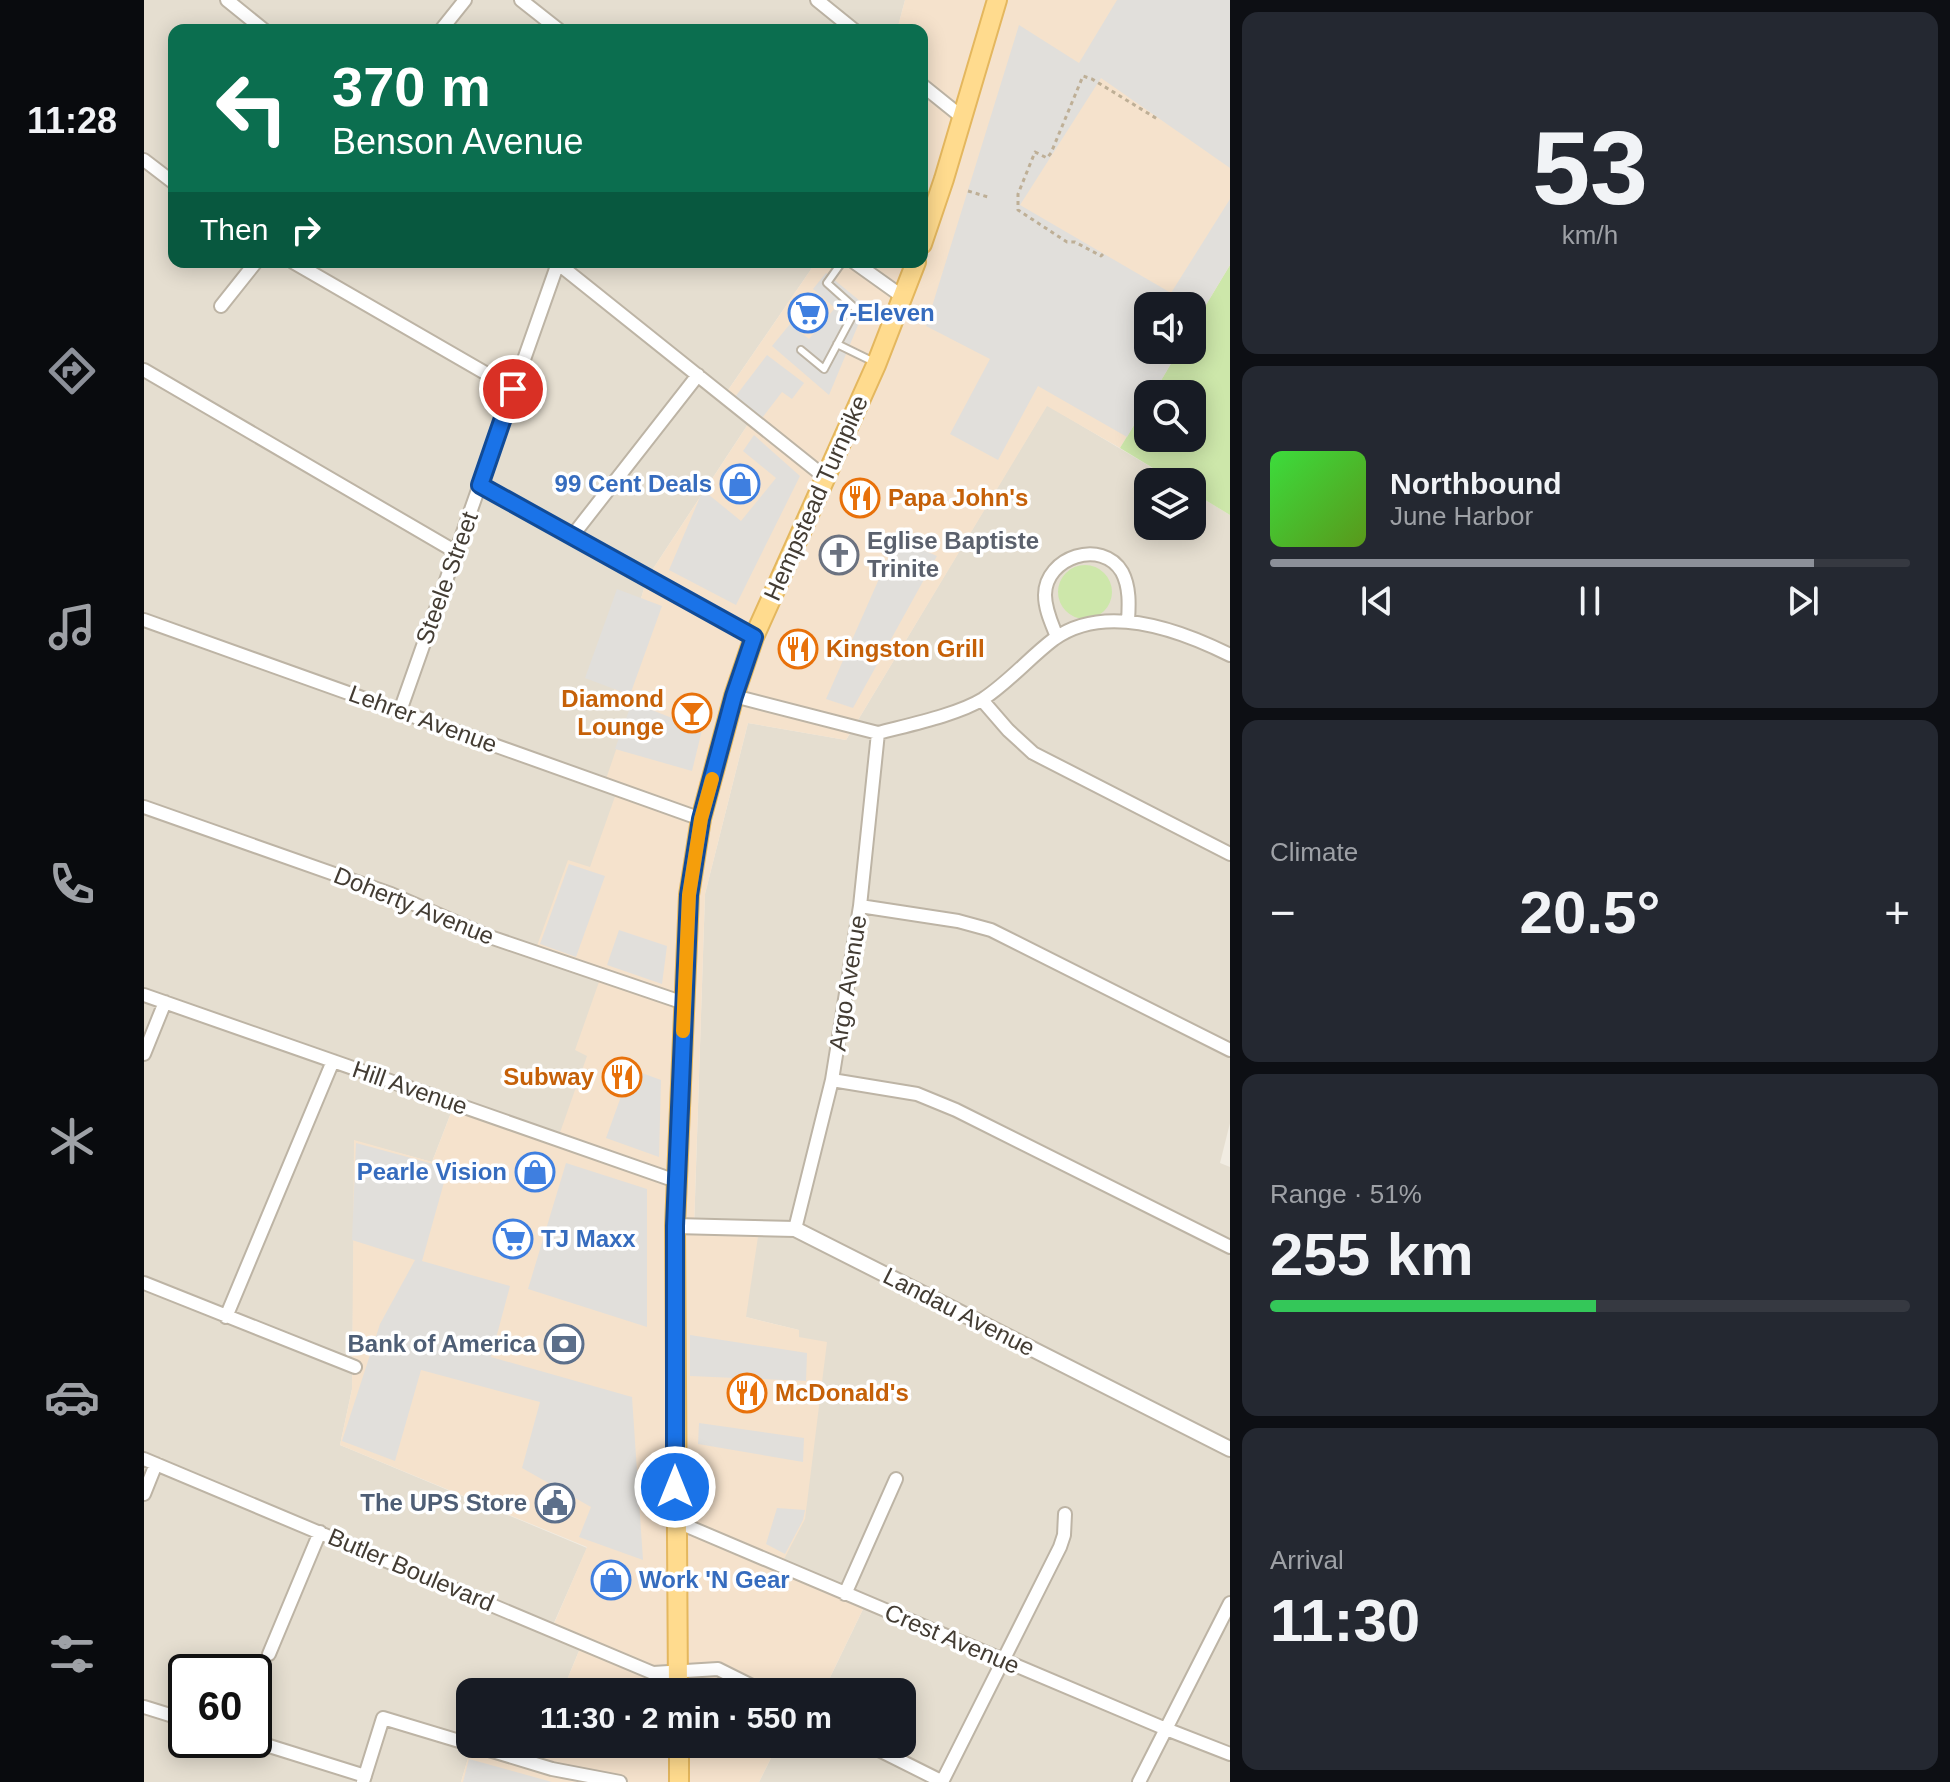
<!DOCTYPE html>
<meta charset="utf-8">
<style>
body{margin:0;font-family:Arial,sans-serif;background:#242831;color:#f1f3f6;height:100vh;display:flex;flex-direction:column;font-size:30px;white-space:nowrap}
*{box-sizing:border-box;margin:0}
p{font-size:26px;color:#9ea1a6}
.icon{flex:none;width:44px;height:44px;fill:none;stroke:currentColor;stroke-width:2;stroke-linecap:round;stroke-linejoin:round}
.map{position:relative;flex:1;overflow:hidden}
.panel{display:flex;flex-direction:column;gap:12px;padding:12px;background:#0d0f14;width:720px}
.panel>*{flex:none}
.banner{position:absolute;left:24px;top:24px;width:760px;height:244px;border-radius:16px;box-shadow:0 4px 20px #0003;background:#0b6e4f;color:#fff;overflow:hidden}
.controls{position:absolute;left:990px;top:292px;display:grid;gap:16px}
.controls a{display:grid;place-items:center;width:72px;height:72px;border-radius:16px;background:#171b24;box-shadow:0 4px 20px #0003;font-size:40px}
.speed{position:absolute;left:24px;top:1654px;display:flex;gap:16px;font-size:40px;font-weight:700;text-align:center}
.speed>*{display:grid;place-content:center;width:104px;height:104px;border-radius:50%;background:#171b24;box-shadow:0 4px 20px #0003;line-height:1}
.speed .limit{border:4px solid #111;border-radius:12px;background:#fff;color:#111}
.pin{position:absolute;display:grid;place-items:center;width:68px;height:68px;color:#fff;margin:-34px;border:4px solid #fff;border-radius:50%;box-shadow:0 2px 8px #0007}
.me{position:absolute;width:88px;margin:-44px;rotate:0deg;stroke-linejoin:round;filter:drop-shadow(0 0 6px #0008)}
.turn{display:flex;align-items:center;gap:28px;height:168px;padding:0 32px;font-size:36px}
.turn .icon{width:104px;height:104px;stroke-width:2.5}
.turn b{display:block;font-size:56px;line-height:68px}
.then{display:flex;align-items:center;height:76px;padding:0 32px;background:#0003;gap:16px;font-size:30px}
.big{font-size:60px;font-weight:800;line-height:1.1}
.panel .tile{flex:1;display:flex;flex-direction:column;justify-content:center;gap:12px;min-width:0;padding:0 28px;border-radius:16px;background:#242831}
.panel .dial{align-items:center;gap:0}
.dial b{font-size:104px;line-height:1}
.song{display:flex;align-items:center;gap:24px}
.cover{width:96px;height:96px;border-radius:12px;background:linear-gradient(135deg,hsl(120 70% 55%),hsl(90 70% 35%))}
.played{height:8px;border-radius:4px;background:linear-gradient(90deg,#8c9099 85%,#363941 85%)}
.keys{display:flex;justify-content:space-around;direction:ltr}
.heat{display:flex;justify-content:space-between;align-items:center;font-size:44px;direction:ltr}
.charge{height:12px;border-radius:6px;background:linear-gradient(90deg,#34c759 51%,#363941 0)}
.trip{position:absolute;left:312px;top:1678px;width:460px;height:80px;border-radius:16px;background:#171b24;box-shadow:0 4px 20px #0003;font-weight:800;line-height:80px;text-align:center}
main{display:flex;flex:1;min-height:0}
.menu{display:flex;flex-direction:column;width:144px;justify-content:space-around;align-items:center;background:#090b0e;color:#9ea1a6}
.menu .icon{width:56px;height:56px}
.menu .on{color:#8c9099}
.menu b{font-size:36px;color:#f1f3f6}
.map>svg:first-child{display:block}
.residential{fill:#e5ded0;fill-rule:evenodd}
.commercial{fill:#f5e2cc}
.green{fill:#cde7aa}
.parking{fill:#e1dfdb}
.lines{fill:none;stroke-linecap:round;stroke-linejoin:round}
.service-casing{stroke:#bdb4a5;stroke-width:10}
.minor-casing{stroke:#bdb4a5;stroke-width:16}
.tertiary-casing{stroke:#bdb4a5;stroke-width:18}
.primary-casing{stroke:#e4b75e;stroke-width:22}
.path{stroke:#beaf96;stroke-width:3;stroke-dasharray:4 4;stroke-linecap:butt}
.service{stroke:#fff;stroke-width:6}
.minor{stroke:#fff;stroke-width:12}
.tertiary{stroke:#fff;stroke-width:14}
.primary{stroke:#ffdb8e;stroke-width:18}
.route-casing{stroke:#114b97;stroke-width:20}
.route{stroke:#1a73e8;stroke-width:14}
.slow{stroke:#f59e0b;stroke-width:14}
.labels{text-anchor:middle;stroke-width:7;stroke-linejoin:round;paint-order:stroke}
.shop-label{font-size:24px;font-weight:bold;fill:#366cbe;stroke:#fff;text-anchor:start}
.street-label{font-size:24px;fill:#433c33;stroke:#fff}
.food-label{font-size:24px;font-weight:bold;fill:#c56008;stroke:#fff;text-anchor:start}
.worship-label{font-size:24px;font-weight:bold;fill:#5b616d;stroke:#fff;text-anchor:start}
.service-label{font-size:24px;font-weight:bold;fill:#4e5e75;stroke:#fff;text-anchor:end}
</style>
<main>
<nav class="menu">
<b>11:28</b>
<svg class="icon on" aria-label="directions" viewBox="0 0 24 24"><path d="M12 3l9 9-9 9-9-9zM9 14v-3h6M13 9l2 2-2 2"/></svg>
<svg class="icon" aria-label="music" viewBox="0 0 24 24"><path d="M9 18V5l10-2v13"/><circle cx="6" cy="18" r="3"/><circle cx="16" cy="16" r="3"/></svg>
<svg class="icon" aria-label="phone" viewBox="0 0 24 24"><path d="M5 4h4l2 5-3 2q2 4 5 5l2-3 5 2v4C11 20 4 13 5 4z"/></svg>
<svg class="icon" aria-label="climate" viewBox="0 0 24 24"><path d="M12 3v18M4 7l16 10M4 17L20 7"/></svg>
<svg class="icon" aria-label="car" viewBox="0 0 24 24"><path d="M5 17H2v-5l4-1 3-4h7l3 4 3 1v5h-3M9 17h6M6 11h13"/><circle cx="7" cy="17" r="2"/><circle cx="17" cy="17" r="2"/></svg>
<svg class="icon" aria-label="filters" viewBox="0 0 24 24"><path d="M4 7h16M4 17h16"/><circle cx="9" cy="7" r="2"/><circle cx="15" cy="17" r="2"/></svg>
</nav>
<div class="map">
<svg width="1086" height="1782" viewBox="0 0 1086 1782">
<rect width="100%" height="100%" fill="#f1ece2"/>
<path class="residential" d="M0,0H761L753,30H30V262H672L580,396L608,418L503,578L469,695L564,733L532,1181L310,1105L288,1162L211,1141L208,1389L196,1445L443,1548L406,1632L437,1646L418,1692H326V1744H378L372,1761L327,1748L317,1782H0ZM42,1672H110V1740H42Z
M903,405L1032,482H1004V526H1048V492L1086,515V1123L1076,1163L1086,1167V1782H615L634,1744H758V1692H679L722,1603L638,1564L655,1330L602,1317L550,1229L561,894L604,723L702,740Z"/>
<path class="commercial" d="M761,0H1086V265L1048,328V306H1004V350H1035L1009,394H1004V402L976,448L903,406L702,740L604,723L561,894L550,1228L615,1230L602,1317L655,1330V1337L683,1342L661,1519L638,1563L722,1603L679,1692H418L437,1646L406,1633L443,1547L196,1445L208,1389L210,1140L288,1162L310,1105L413,1141L443,1056L431,1050L456,979L390,954L424,860L446,867L474,788L461,782L488,703L469,694L503,578L608,418L580,396L672,262H778V30H753Z
M378,1744H634L615,1782H317L327,1748L372,1761Z"/>
<path class="green" d="M1086,265V515L1048,492V482H1032L976,448L1004,402V438H1048V394H1009L1035,350H1048V328Z
M914 592a27 27 0 1 1 54 0a27 27 0 1 1-54 0Z"/>
<path class="parking" d="M973,0H1086V168L957,78L876,205L1027,293L1086,199V265L1048,328V306H1004V350H1035L1009,394H1004V402L983,437L894,386L854,460L806,434L846,359L782,326L875,25L935,63Z
M682,273L722,306L685,395L628,346L646,324L665,339L691,308L669,289Z
M623,355L660,383L648,399L638,392L618,418L591,397Z
M610,435L656,476L592,605L525,570L559,490L597,521L632,478L599,451Z
M753,538L793,556L709,708L682,699Z
M473,589L518,606L486,695L441,678Z
M488,702L558,730L548,771L471,749Z
M425,864L461,876L432,957L396,944Z
M475,930L523,946L518,984L463,965Z
M487,1069L517,1080L515,1157L462,1138Z
M212,1143L304,1168L278,1261L366,1286L347,1357L488,1397L499,1560L435,1537L447,1507L378,1468L396,1402L277,1370L251,1461L198,1441L236,1324L271,1260L208,1240Z
M422,1163L503,1189V1327L384,1289Z
M546,1335L663,1353L662,1381L546,1376Z
M555,1423L660,1438L659,1462L554,1444Z
M633,1508L661,1510L659,1520L641,1554L622,1544Z
M325,1759L408,1782H319Z"/>
<g class="lines">
<defs>
<path id="service" d="M693,344L730,362
M657,350L680,369L712,309L683,283L698,262"/>
<path id="minor" d="M83,0L120,30
M377,0L415,30
M673,0L710,30
M297,30L321,0
M778,85L819,118
M0,160L30,183
M149,262L369,389
M412,262L682,478
M710,262L759,297
M77,306L112,262
M0,370L312,552
M336,485L610,637
M429,535L554,375
M0,620L557,819
M913,637C908,624 901,610 901,595C901,557 958,538 978,572C986,587 985,605 984,621
M590,696L734,733
M838,700L864,730L889,753L1086,854
M256,711L414,263
M734,733C764,725 813,715 839,699C865,682 886,657 910,639C962,602 1036,630 1086,655
M0,807L247,894L346,937L540,1003
M716,906L814,921L847,930L1086,1050
M0,995L532,1181
M0,1054L21,1002
M688,1080L773,1094L812,1110L1086,1247
M651,1229L688,1080L716,906L734,733
M0,1283L211,1367
M82,1317L189,1061
M0,1459L509,1673L574,1669L620,1692
M0,1494L12,1464
M531,1521L1022,1729L1086,1754
M701,1594L752,1479
M125,1654L176,1532
M0,1707L42,1720
M106,1740L221,1776
M723,1744L799,1782
M219,1782L239,1718L408,1769L476,1782
M798,1782L916,1547L920,1535L921,1514
M995,1782L1086,1603"/>
<path id="tertiary" d="M531,1226L651,1229L1086,1449"/>
<path id="primary" d="M778,244L800,179L853,0
M534,1692L531,1226L545,895L557,819L590,696L610,637L732,365L772,262
M535,1744V1782"/>
</defs>
<use href="#service" class="service-casing"/>
<use href="#minor" class="minor-casing"/>
<use href="#tertiary" class="tertiary-casing"/>
<use href="#primary" class="primary-casing"/>
<path class="path" d="M824,191L844,197
M959,254L957,256L931,242H923L874,210V194L891,152L903,158L907,153L939,76L948,79L1015,120"/>
<use href="#service" class="service"/>
<use href="#minor" class="minor"/>
<use href="#tertiary" class="tertiary"/>
<use href="#primary" class="primary"/>
</g>
<g class="lines">
<defs>
<path id="route" d="M369,389L336,485L610,637L590,696L557,819L545,895L531,1226V1487"/>
</defs>
<use href="#route" class="route-casing"/>
<use href="#route" class="route"/>
<path class="slow" d="M539,1031L545,895L557,819L568,779"/>
</g>
<defs>
<symbol id="supermarket-ring" viewBox="-11 -11 22 22"><circle r="9.5" fill="#fff" stroke="#3f7fe0" stroke-width="1.5"/><path d="M-6-5.5h2.5l.6 2H6L4.5 2H-2.5L-4.4-4H-6ZM-1.5 3.2a1.3 1.3 0 1 0 .1 0ZM3 3.2a1.3 1.3 0 1 0 .1 0Z" fill="#3f7fe0"/></symbol>
<symbol id="shop-ring" viewBox="-11 -11 22 22"><circle r="9.5" fill="#fff" stroke="#3f7fe0" stroke-width="1.5"/><path d="M-5-2.5h2.3a2.7 3.5 0 0 1 5.4 0H5L5.5 6h-11ZM-1.5-2.5h3a1.5 2.3 0 0 0-3 0Z" fill="#3f7fe0"/></symbol>
<symbol id="restaurant-ring" viewBox="-11 -11 22 22"><circle r="9.5" fill="#fff" stroke="#e8710a" stroke-width="1.5"/><path d="M-5-6h1v4h1v-4h1v4h1v-4h1v5L-1.5 .5V6h-2V.5L-5-1ZM5-6V6H3V1.5H1.5Q1.5-4 5-6Z" fill="#e8710a"/></symbol>
<symbol id="church-ring" viewBox="-11 -11 22 22"><circle r="9.5" fill="#fff" stroke="#6b7280" stroke-width="1.5"/><path d="M-1.2-6h2.4v3.5h3.3v2.4h-3.3V6h-2.4V-.1h-3.3v-2.4h3.3Z" fill="#6b7280"/></symbol>
<symbol id="bar-ring" viewBox="-11 -11 22 22"><circle r="9.5" fill="#fff" stroke="#e8710a" stroke-width="1.5"/><path d="M-6-5H6L.8 .8V4.5H3.5V6h-7V4.5H-.8V.8Z" fill="#e8710a"/></symbol>
<symbol id="bank-ring" viewBox="-11 -11 22 22"><circle r="9.5" fill="#fff" stroke="#5c6f8a" stroke-width="1.5"/><path d="M-6-4H6V4H-6ZM0-2.3a2.3 2.3 0 1 0 0 4.6a2.3 2.3 0 1 0 0-4.6Z" fill="#5c6f8a"/></symbol>
<symbol id="civic-ring" viewBox="-11 -11 22 22"><circle r="9.5" fill="#fff" stroke="#5c6f8a" stroke-width="1.5"/><path d="M-.6-6.5H3V-4.5H.6V-3L4-1V1h2V6H-6V1h2V-1L-.6-3ZM-1.2 2.5V6h2.4V2.5Z" fill="#5c6f8a"/></symbol>
</defs>
<g fill-rule="evenodd">
<use href="#supermarket-ring" x="642" y="291" width="44" height="44"/>
<use href="#shop-ring" x="574" y="462" width="44" height="44"/>
<use href="#restaurant-ring" x="694" y="476" width="44" height="44"/>
<use href="#church-ring" x="673" y="533" width="44" height="44"/>
<use href="#restaurant-ring" x="632" y="627" width="44" height="44"/>
<use href="#bar-ring" x="526" y="691" width="44" height="44"/>
<use href="#restaurant-ring" x="456" y="1055" width="44" height="44"/>
<use href="#shop-ring" x="369" y="1150" width="44" height="44"/>
<use href="#supermarket-ring" x="347" y="1217" width="44" height="44"/>
<use href="#bank-ring" x="398" y="1322" width="44" height="44"/>
<use href="#restaurant-ring" x="581" y="1371" width="44" height="44"/>
<use href="#civic-ring" x="389" y="1481" width="44" height="44"/>
<use href="#shop-ring" x="445" y="1558" width="44" height="44"/>
</g>
<g class="labels">
<g class="shop-label">
<text x="692" y="321">7-Eleven</text>
<text x="568" y="492" text-anchor="end">99 Cent Deals</text>
<text x="363" y="1180" text-anchor="end">Pearle Vision</text>
<text x="397" y="1247">TJ Maxx</text>
<text x="495" y="1588">Work 'N Gear</text>
</g>
<g class="street-label">
<text transform="translate(672 498) rotate(-66)" y="8">Hempstead Turnpike</text>
<text transform="translate(303 578) rotate(-70)" y="8">Steele Street</text>
<text transform="translate(279 719) rotate(20)" y="8">Lehrer Avenue</text>
<text transform="translate(270 906) rotate(22)" y="8">Doherty Avenue</text>
<text transform="translate(704 983) rotate(-81)" y="8">Argo Avenue</text>
<text transform="translate(266 1088) rotate(19)" y="8">Hill Avenue</text>
<text transform="translate(815 1312) rotate(27)" y="8">Landau Avenue</text>
<text transform="translate(267 1570) rotate(23)" y="8">Butler Boulevard</text>
<text transform="translate(808 1639) rotate(23)" y="8">Crest Avenue</text>
</g>
<g class="food-label">
<text x="744" y="506">Papa John's</text>
<text x="682" y="657">Kingston Grill</text>
<text x="520" y="707" text-anchor="end">Diamond<tspan x="520" dy="28">Lounge</tspan></text>
<text x="450" y="1085" text-anchor="end">Subway</text>
<text x="631" y="1401">McDonald's</text>
</g>
<g class="worship-label">
<text x="723" y="549">Eglise Baptiste<tspan x="723" dy="28">Trinite</tspan></text>
</g>
<g class="service-label">
<text x="392" y="1352">Bank of America</text>
<text x="383" y="1511">The UPS Store</text>
</g>
</g>
</svg>
<div class="controls">
<a><svg class="icon" aria-label="sound" viewBox="0 0 24 24"><path d="M4 9h4l5-4v14l-5-4H4zM17 9q2 3 0 6"/></svg></a>
<a><svg class="icon" aria-label="search" viewBox="0 0 24 24"><circle cx="10" cy="10" r="6"/><path d="M15 15l6 6"/></svg></a>
<a><svg class="icon" aria-label="layers" viewBox="0 0 24 24"><path d="M12 4l9 5-9 5-9-5zM3 14l9 5 9-5"/></svg></a>
</div>
<div class="speed"><div class="limit">60</div></div>
<div class="pin" style="left:369px;top:389px;background:#d93025"><svg class="icon" aria-label="arrive" viewBox="0 0 24 24"><path d="M6 21V4h12l-3 4 3 4H6"/></svg></div>
<svg class="me" style="left:531px;top:1487px" viewBox="-20 -20 40 40"><circle r="17" fill="#1a73e8" stroke="#fff" stroke-width="3"/><path d="M0-11L8 9 0 5-8 9z" fill="#fff"/></svg>
<div class="trip">11:30 · 2 min · 550 m</div>
<div class="banner">
<div class="turn"><svg class="icon" aria-label="left" viewBox="0 0 24 24"><path d="M17 20v-9H6M10 6l-5 5 5 5"/></svg><div><b>370 m</b>Benson Avenue</div></div>
<div class="then">Then<svg class="icon" aria-label="right" viewBox="0 0 24 24"><path d="M7 20v-9h11M14 6l5 5-5 5"/></svg></div>
</div>
</div>
<section class="panel">
<div class="tile dial"><b>53</b><p>km/h</p></div>
<div class="tile">
<div class="song"><i class="cover"></i><div><b>Northbound</b><p>June Harbor</p></div></div>
<div class="played"></div>
<div class="keys"><svg class="icon" aria-label="previous" viewBox="0 0 24 24"><path d="M18 5L8 12l10 7zM5 5v14"/></svg><svg class="icon" aria-label="pause" viewBox="0 0 24 24"><path d="M8 5v14M16 5v14"/></svg><svg class="icon" aria-label="next" viewBox="0 0 24 24"><path d="M6 5l10 7-10 7zM19 5v14"/></svg></div>
</div>
<div class="tile"><p>Climate</p>
<div class="heat"><a>−</a><b class="big">20.5°</b><a>+</a></div>
</div>
<div class="tile"><p>Range · 51%</p><b class="big">255 km</b><div class="charge"></div></div>
<div class="tile"><p>Arrival</p><b class="big">11:30</b></div>
</section>
</main>
